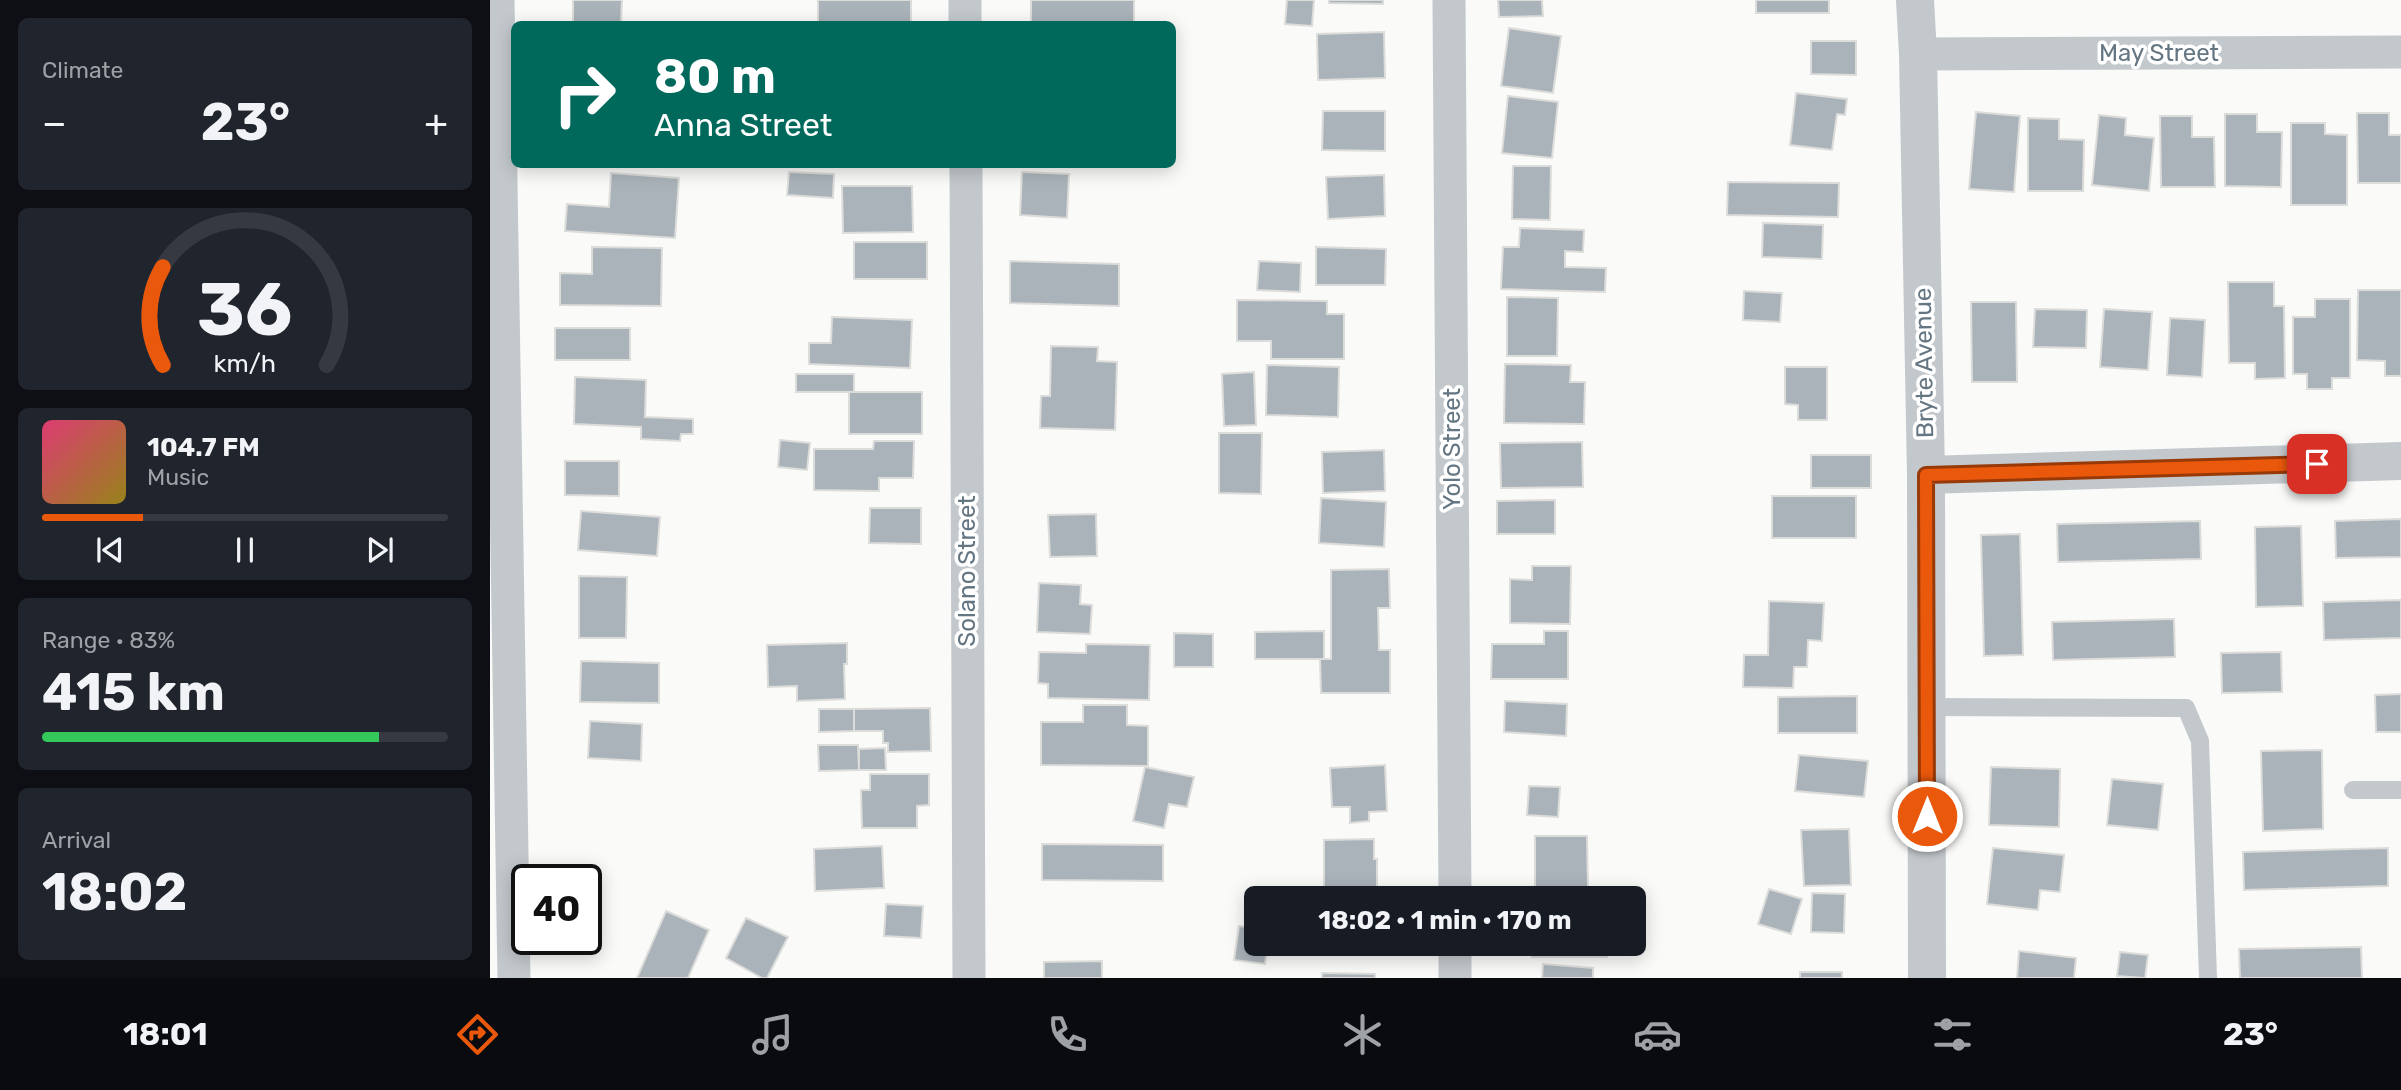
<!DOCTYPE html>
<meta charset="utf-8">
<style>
body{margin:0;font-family:Rubik,sans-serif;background:#20242c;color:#f1f3f6;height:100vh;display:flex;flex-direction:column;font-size:26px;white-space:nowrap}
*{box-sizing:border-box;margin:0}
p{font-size:23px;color:#9ea1a6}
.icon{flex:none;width:38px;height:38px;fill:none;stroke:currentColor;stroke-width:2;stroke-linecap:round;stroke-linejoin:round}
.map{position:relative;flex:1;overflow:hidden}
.side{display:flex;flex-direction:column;gap:18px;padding:18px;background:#0d0f14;width:490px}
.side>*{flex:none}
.banner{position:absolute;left:21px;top:21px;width:665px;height:147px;border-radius:10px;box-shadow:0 4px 18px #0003;background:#00695c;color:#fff;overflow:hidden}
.speed{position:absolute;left:21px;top:864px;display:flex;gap:14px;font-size:35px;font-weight:700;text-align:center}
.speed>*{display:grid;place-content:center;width:91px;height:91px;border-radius:50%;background:#171b24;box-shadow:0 4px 18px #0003;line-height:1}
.speed .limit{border:4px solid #111;border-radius:10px;background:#fff;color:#111}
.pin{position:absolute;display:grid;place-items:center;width:60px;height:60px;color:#fff;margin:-30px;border-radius:14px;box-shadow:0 4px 10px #0006}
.me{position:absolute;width:77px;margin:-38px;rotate:0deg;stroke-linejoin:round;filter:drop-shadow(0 0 5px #0008)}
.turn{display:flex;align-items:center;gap:24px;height:147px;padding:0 28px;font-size:32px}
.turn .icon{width:91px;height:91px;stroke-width:2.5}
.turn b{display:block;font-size:49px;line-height:60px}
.big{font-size:52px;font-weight:700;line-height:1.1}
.side .card{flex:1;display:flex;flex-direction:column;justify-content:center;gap:10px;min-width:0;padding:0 24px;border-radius:10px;background:#20242c}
.side .dial{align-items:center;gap:0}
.dial svg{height:182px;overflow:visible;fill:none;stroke:#363941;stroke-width:7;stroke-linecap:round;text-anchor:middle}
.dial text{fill:#f1f3f6;stroke:none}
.song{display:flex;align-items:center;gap:21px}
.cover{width:84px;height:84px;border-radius:10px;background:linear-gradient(135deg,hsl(340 70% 55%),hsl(50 70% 35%))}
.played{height:7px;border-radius:4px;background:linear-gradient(90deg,#ea580c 25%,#363941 25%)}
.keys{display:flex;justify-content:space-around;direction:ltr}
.heat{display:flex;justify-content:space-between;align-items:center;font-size:38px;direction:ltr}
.charge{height:10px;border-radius:5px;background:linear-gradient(90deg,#34c759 83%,#363941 0)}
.trip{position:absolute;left:754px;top:886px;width:402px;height:70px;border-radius:10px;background:#171b24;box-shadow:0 4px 18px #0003;font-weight:700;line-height:70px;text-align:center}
.dock{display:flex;height:112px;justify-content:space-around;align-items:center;background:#090b0e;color:#9ea1a6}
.dock .icon{width:49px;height:49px}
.dock .current{color:#ea580c}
.dock b{font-size:32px;color:#f1f3f6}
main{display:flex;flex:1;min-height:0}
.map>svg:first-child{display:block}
.building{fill:#aab3b9;stroke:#dcdcda;stroke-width:2}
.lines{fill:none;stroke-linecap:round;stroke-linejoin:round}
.service{stroke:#c3c8cc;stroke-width:18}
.minor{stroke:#c3c8cc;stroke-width:33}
.tertiary{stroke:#c3c8cc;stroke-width:38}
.route-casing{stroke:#983908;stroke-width:18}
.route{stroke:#ea580c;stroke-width:12}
.labels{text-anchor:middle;stroke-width:7;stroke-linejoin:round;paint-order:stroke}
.street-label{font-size:24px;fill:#657683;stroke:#fff}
</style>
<main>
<section class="side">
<div class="card"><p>Climate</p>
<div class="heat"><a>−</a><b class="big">23°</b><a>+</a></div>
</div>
<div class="card dial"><svg viewBox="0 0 100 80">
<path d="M14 69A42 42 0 1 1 86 69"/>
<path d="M14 69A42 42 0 0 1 14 26" stroke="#ea580c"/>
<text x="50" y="56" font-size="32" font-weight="700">36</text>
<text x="50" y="72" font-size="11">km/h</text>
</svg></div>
<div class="card">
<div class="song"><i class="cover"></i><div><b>104.7 FM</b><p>Music</p></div></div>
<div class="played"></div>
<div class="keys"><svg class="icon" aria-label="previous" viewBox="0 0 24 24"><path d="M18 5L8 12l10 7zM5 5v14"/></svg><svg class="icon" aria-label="pause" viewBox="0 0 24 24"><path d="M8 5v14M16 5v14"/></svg><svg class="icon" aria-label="next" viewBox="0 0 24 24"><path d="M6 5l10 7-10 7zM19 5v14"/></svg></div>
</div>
<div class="card"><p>Range · 83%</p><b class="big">415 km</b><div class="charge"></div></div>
<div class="card"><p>Arrival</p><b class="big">18:02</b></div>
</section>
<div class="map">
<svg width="1911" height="978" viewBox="0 0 1911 978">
<rect width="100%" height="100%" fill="#fafaf8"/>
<path class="building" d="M83,0H132L131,24H83Z
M328,0H421V24H328Z
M541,0H644V24H541Z
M797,0H824L822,26L795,24Z
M839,0H893V4L839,3Z
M1008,0H1052L1053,16L1009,17Z
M1266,0H1339V13H1266Z
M1019,28L1071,36L1063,93L1011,86Z
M894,32L895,78L828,80L827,34Z
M1321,41H1366V75L1321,74Z
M1306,93L1357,99L1355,115L1347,114L1342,150L1300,145Z
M1018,96L1068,102L1062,158L1012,153Z
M833,111H895V151L832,150Z
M1486,112L1530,116L1524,192L1479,189Z
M1867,113H1899V135H1911V183H1868Z
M1735,114H1767V132H1792L1791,187L1735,186Z
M1609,115L1636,118L1635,135L1664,138L1659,191L1602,185Z
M1670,116H1702V137H1724L1725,187H1671Z
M1538,118L1569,119V139L1594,140L1593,191H1538Z
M1801,123H1835V134L1857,135V205H1801Z
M1023,166H1061L1060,220L1022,219Z
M299,172L344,174L343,198L297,195Z
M532,172L579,174L577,218L530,215Z
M121,173L189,178L185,238L75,231L77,204L119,207Z
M894,175L895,216L838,219L836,177Z
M1238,182L1349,183L1348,217L1237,215Z
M352,186H422L423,232L353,233Z
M1273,223L1333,225L1332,259L1272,257Z
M1030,228L1094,230L1093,252L1075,251V267L1116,268L1115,292L1011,289L1013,247H1029Z
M364,242H437V279H364Z
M102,247L172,248L171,306L70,305V273L102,274Z
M826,247L896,249L895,285H826Z
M520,261L629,264V306L520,303Z
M769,261L811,263L810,292L767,290Z
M1738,282H1784V306H1794L1795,378L1765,379V363H1739Z
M1868,290H1911V376H1895V361L1867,360Z
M1254,291L1292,293L1290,322L1253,320Z
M1017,297L1068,298L1067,356H1017Z
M1825,299H1860V378H1842V389H1817V374H1803V317H1825Z
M747,300L837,301V314H854V359H781V341H747Z
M1481,302H1526L1527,382H1482Z
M1545,309L1597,310L1596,348L1543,347Z
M1614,309L1662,312L1658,370L1610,367Z
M342,317L422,320L420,368L319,364V343H341Z
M1680,318L1715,320L1712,377L1677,375Z
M65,328H140V360H65Z
M561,346L608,347L607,361L627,362L625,430L550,428L551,396H560Z
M1015,364L1081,365L1080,382H1095L1094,424L1014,423Z
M777,365L849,367L848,417L776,415Z
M1295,367H1337V420H1308V405L1295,404Z
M764,372L766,425L734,426L732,374Z
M306,374H364V392H306Z
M85,377L156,380L155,417L203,419V434H191L190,441L151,439V427L84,424Z
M359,392H432V434H359Z
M729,433H772L771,494L729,493Z
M290,440L320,443L317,470L288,467Z
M384,441H424L423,478H389V491L324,490V449H383Z
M1092,442L1093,487L1011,488L1010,443Z
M894,450L895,491L833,493L832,452Z
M1321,455H1381V488H1321Z
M75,461H129V496L75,495Z
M1282,496H1366V538H1282Z
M831,498L896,502L894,547L829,543Z
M1065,500V534H1007V501Z
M380,508H431V544L379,543Z
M91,511L170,517L167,556L88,550Z
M606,514L607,556L560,557L558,515Z
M1911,519V557L1846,558L1845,521Z
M1710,521L1711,559L1568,562L1567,524Z
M1811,526L1813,606L1766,607L1765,527Z
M1530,534L1533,655L1494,656L1491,535Z
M1042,566H1081L1080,624L1020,623V579L1042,580Z
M899,569L900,608H888L889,650H900V693H831L830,659H841V570Z
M89,576L137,577L136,638H89Z
M549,583L591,585L590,604L602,605L600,634L547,632Z
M1911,600V638L1834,640L1833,602Z
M1279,601L1334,603L1332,641L1318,640L1317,667H1304L1303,688L1253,687L1254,655H1278Z
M1684,619L1685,657L1563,660L1562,622Z
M834,631V659H765V632Z
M1054,631H1078V679H1001L1002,644H1054Z
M684,633L723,634V667H684Z
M357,643V664H354L355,699L307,701V686L278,687L277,645Z
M596,644L660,645L659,700L558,698V684L548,683L549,652L596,653Z
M1791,652L1792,692L1732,693L1731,653Z
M91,661L169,663V703L90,702Z
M1911,694V732H1886L1885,695Z
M1367,696V733H1288V697Z
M1015,701L1077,704L1076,736L1014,732Z
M593,705H637V725L658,726V766L551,765V722H593Z
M440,708L441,751L398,752V743H393V731H364V709Z
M329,709H364V731L329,732Z
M100,721L152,724L151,761L98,758Z
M328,745H368L369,770L329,771Z
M395,748L396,770H369V749Z
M1832,750L1833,829L1773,831L1771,751Z
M1309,755L1378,761L1374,797L1305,791Z
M895,765L897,811L879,812V821L860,823V807H842L840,768Z
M655,767L704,777L697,807L679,804L674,828L643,821Z
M1501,767L1570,769L1569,827L1499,825Z
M380,774H439V805L427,806V828H372L371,790H380Z
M1622,779L1673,784L1668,830L1617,825Z
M1039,786L1070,787L1068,817L1037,815Z
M1359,829L1361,885L1314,886L1311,830Z
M1045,836H1097L1098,890H1045Z
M884,839V859H887V892H834V840Z
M552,844L673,845V881L552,880Z
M392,846L394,888L325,891L324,849Z
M1503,848L1574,855L1570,892L1550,890L1548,910L1497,904Z
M1898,848V886L1754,890L1753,852Z
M1279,889L1312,899L1301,934L1268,924Z
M1322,893L1355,894L1354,933L1321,932Z
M396,904L433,906L431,938L394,936Z
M176,911L219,930L198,978H147Z
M256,918L298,937L277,978H272L236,958Z
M749,926L766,928V943H778L775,964L744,960Z
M835,943H904V946L835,949Z
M1042,943H1117V957H1042Z
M1871,947L1872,978H1750L1749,949Z
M1529,951L1586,958L1584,978H1527Z
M1630,952L1658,955L1655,978L1627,976Z
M612,961V978H554V962Z
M1053,964L1103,968V978H1052Z
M1310,972H1352V978H1310Z
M832,973L885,974V978H832Z"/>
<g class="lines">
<path class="service" d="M1437,707L1696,708L1710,741L1718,978
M1863,790H1911"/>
<path class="minor" d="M8,0L24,978
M475,0V24
M959,0L965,898
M1428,54L1911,52
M476,164L479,978
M965,943V978"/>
<path class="tertiary" d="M1425,0L1428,54L1436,475L1437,978
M1436,475L1911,461"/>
</g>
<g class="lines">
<defs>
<path id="route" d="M1437,816L1436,475L1827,464"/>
</defs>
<use href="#route" class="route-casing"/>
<use href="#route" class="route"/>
</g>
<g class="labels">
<g class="street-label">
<text x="1669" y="61">May Street</text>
<text transform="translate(1434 363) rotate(-91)" y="8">Bryte Avenue</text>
<text transform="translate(962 449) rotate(-90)" y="8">Yolo Street</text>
<text transform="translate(477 571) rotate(-90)" y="8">Solano Street</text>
</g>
</g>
</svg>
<div class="speed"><div class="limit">40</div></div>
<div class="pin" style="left:1827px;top:464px;background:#d93025"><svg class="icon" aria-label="arrive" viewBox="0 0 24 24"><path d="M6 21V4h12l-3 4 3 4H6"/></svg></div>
<svg class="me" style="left:1437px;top:816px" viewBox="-20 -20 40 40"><circle r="17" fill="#ea580c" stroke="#fff" stroke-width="3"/><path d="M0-11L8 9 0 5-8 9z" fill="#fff"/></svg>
<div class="trip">18:02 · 1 min · 170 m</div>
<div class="banner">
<div class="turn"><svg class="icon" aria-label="right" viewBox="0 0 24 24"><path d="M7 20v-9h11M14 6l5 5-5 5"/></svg><div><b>80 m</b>Anna Street</div></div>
</div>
</div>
</main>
<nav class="dock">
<b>18:01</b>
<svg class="icon current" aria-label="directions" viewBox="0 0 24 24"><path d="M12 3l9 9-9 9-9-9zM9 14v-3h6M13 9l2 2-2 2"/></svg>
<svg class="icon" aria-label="music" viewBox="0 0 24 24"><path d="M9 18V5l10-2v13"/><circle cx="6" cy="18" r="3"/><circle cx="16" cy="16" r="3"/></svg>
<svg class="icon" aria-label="phone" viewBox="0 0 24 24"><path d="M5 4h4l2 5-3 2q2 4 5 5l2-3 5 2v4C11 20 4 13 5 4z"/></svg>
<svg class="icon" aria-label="climate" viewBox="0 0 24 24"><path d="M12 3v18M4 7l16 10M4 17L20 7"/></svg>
<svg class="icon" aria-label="car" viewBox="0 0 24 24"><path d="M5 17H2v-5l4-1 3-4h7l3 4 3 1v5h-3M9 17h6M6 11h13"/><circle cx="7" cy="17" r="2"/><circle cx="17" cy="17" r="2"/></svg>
<svg class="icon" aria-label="filters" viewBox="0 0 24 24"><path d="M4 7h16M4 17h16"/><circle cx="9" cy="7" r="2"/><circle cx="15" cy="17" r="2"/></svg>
<b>23°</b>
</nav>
